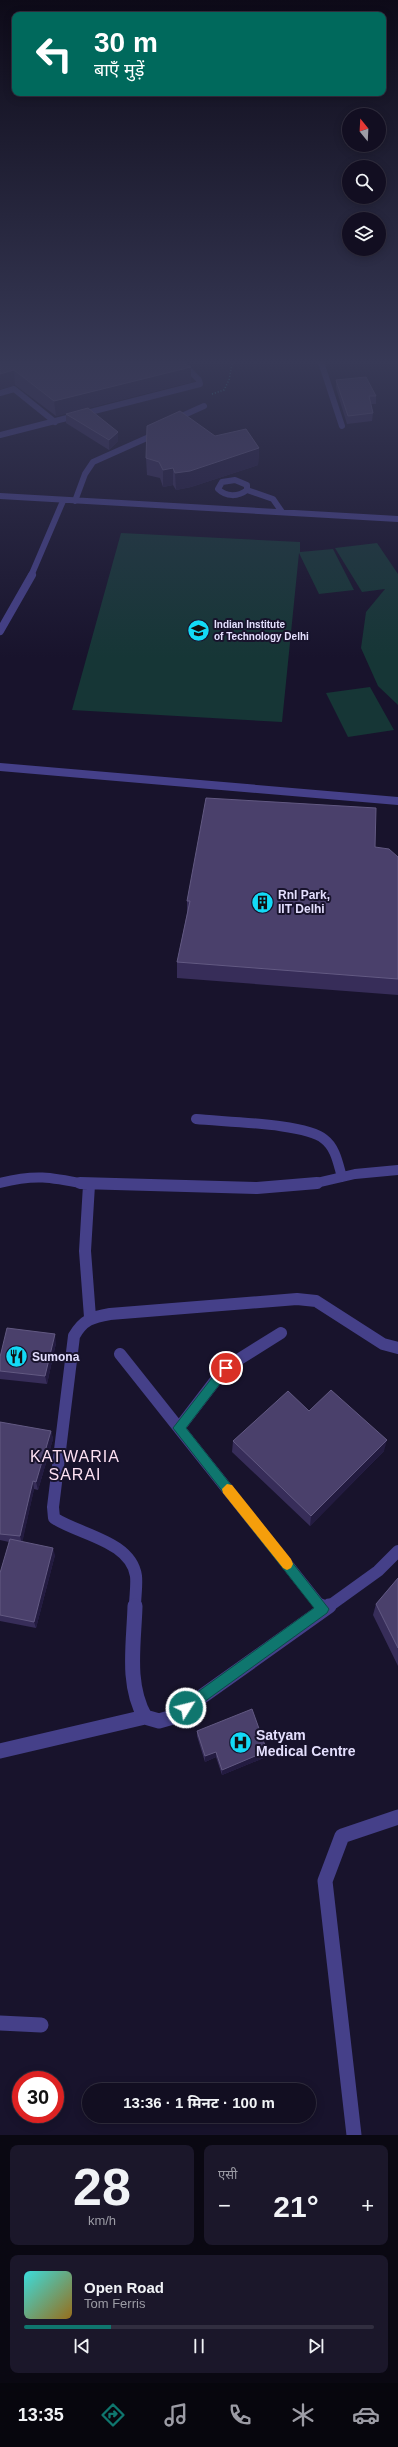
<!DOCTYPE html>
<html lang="hi">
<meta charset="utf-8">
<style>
body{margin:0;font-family:Arial,"Noto Sans Devanagari",sans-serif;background:#1b172a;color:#f1f3f6;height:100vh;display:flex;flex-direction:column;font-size:15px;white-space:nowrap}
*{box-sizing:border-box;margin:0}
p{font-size:13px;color:#9c9ca5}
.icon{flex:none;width:22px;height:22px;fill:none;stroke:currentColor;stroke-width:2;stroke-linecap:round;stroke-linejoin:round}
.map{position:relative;height:2135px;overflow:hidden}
.panel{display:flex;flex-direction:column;gap:10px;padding:10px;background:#0a0812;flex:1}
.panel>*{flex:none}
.guide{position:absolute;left:12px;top:12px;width:374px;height:84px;border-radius:8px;box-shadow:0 2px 10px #0003,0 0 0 1px #312e3f;background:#00695c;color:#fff;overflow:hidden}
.needle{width:26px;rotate:342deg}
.buttons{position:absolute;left:342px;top:108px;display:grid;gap:8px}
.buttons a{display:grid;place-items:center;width:44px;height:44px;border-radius:50%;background:#120e21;box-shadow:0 2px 10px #0003,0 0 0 1px #312e3f;font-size:20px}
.speed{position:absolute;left:12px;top:2071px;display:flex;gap:8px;font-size:20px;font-weight:700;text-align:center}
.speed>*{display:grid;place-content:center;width:52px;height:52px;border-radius:50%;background:#120e21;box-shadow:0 2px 10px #0003,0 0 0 1px #312e3f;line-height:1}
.speed .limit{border:6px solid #d22;background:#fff;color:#111}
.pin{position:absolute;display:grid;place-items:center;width:34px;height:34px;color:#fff;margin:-17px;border:2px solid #fff;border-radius:50%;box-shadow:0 1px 4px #0007}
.me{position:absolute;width:44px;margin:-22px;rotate:54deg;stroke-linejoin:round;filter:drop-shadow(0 0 3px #0008)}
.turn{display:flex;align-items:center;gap:14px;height:84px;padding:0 16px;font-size:18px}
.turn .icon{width:52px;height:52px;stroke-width:2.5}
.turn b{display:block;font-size:28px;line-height:34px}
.big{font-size:30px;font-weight:700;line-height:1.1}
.panel .tile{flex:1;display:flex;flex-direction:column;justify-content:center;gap:6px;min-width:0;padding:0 14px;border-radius:8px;background:#1b172a}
.panel .dial{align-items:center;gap:0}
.dial b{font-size:52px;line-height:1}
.song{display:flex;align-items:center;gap:12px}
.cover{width:48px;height:48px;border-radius:6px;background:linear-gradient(135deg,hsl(180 70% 55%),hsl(40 70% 35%))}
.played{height:4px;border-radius:2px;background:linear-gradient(90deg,#0f766e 25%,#312e3f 25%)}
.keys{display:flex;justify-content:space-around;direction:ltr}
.heat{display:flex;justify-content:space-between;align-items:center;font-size:22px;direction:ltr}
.panel .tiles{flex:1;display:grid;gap:10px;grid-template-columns:1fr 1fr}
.tile:last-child{grid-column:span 2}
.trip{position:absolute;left:82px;top:2083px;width:234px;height:40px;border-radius:20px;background:#120e21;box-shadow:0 2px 10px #0003,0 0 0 1px #312e3f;font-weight:700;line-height:40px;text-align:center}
.tab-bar{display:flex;height:64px;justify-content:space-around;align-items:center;background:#07060d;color:#9c9ca5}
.tab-bar .icon{width:28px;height:28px}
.tab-bar .selected{color:#0f766e}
.tab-bar b{font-size:18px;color:#f1f3f6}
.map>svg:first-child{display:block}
.green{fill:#163636}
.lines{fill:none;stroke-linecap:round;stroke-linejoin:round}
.path{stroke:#36bbb6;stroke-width:1.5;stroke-dasharray:1 2;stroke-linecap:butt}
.minor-far4{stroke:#454089;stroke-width:6}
.minor-far3{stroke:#454089;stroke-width:8}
.minor-far2{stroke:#454089;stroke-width:10}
.minor-far1{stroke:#454089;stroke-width:12}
.minor{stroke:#454089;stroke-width:15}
.wall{fill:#372d59}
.shaded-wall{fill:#231b40}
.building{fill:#4a406b;stroke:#625982}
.route{fill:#0f766e;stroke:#0a4d48}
.slow{fill:#f59e0b}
.labels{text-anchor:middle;stroke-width:4;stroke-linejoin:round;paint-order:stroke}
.far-poi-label{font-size:10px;font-weight:bold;fill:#e4dffe;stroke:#18132c;text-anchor:start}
.poi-label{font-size:12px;font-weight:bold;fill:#e4dffe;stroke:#18132c;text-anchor:start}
.near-poi-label{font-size:14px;font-weight:bold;fill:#e4dffe;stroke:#18132c;text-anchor:start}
.near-neighbourhood-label{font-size:16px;letter-spacing:1px;fill:#fee1f3;stroke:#18132c}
</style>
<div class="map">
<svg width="398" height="2135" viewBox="0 0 398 2135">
<rect width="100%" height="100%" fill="#18132c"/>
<path class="green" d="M121,533L300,542V552L333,549L354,590L319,594L299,553L282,722L72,710Z
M377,543L398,574V705L378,686L361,648L366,612L385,589L362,592L335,548Z
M370,687L394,730L348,737L326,693Z"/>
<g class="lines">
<path class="path" d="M212,394L224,390L229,380L233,359"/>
<path class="minor-far4" d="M320,359L342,426
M0,393L14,389L55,422
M173,420L204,406
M0,435L200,384L199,380L178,359
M235,480L247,485V490C238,497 226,497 218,489L222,482Z
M247,490L273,499L282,512
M0,496L398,519
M75,501L85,474L93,462L158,433
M31,576L63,501"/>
<path class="minor-far3" d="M0,631L32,575
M0,767L398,801"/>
<path class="minor-far2" d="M196,1119C223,1122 306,1123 324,1139C336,1148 338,1164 342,1177
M0,1183C35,1174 50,1177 85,1184
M312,1184L355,1174L398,1170"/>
<path class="minor-far1" d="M80,1183L257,1188L317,1183
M89,1185L85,1251L90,1317
M120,1354L321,1607
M179,1428L225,1368L281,1333
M135,1607C135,1597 137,1586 136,1576C131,1541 80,1535 54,1518L53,1507L74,1336C83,1320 92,1317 110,1314L297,1299L316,1301L383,1344L398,1348
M328,1607L378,1571L398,1551"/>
<path class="minor" d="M135,1606C134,1643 126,1684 145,1717L159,1721L173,1717L329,1606
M321,1606L323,1609
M0,1751L145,1717
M0,2023L41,2025
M354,2135L325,1881L342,1836L398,1817"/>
</g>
<path class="wall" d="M0,359L191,382L56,416L15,385L0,389Z
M336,380L376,396V404H371L373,413L372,421L347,424L336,388Z
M66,414L118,432V441L109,450L66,423Z
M215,436L259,448L258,465L191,487L176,490L173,485L163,487L160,478L147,475L146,458Z
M375,847L398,857V995L177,978V962L187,913V901Z
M56,1343L47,1384L0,1379V1371Z
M309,1411L384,1451L310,1526L232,1452L233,1441Z
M0,1422L51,1431L53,1439L38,1490L34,1489L22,1542L55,1555L36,1628L0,1621V1573L9,1542L0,1540Z
M398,1578V1666L373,1615L376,1604Z
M197,1731L267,1751L266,1757L222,1775L216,1757L205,1762L197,1736Z"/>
<path class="shaded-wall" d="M191,367V382L56,416L54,401Z
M14,370L15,385L0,389V374Z
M118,432V441L109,450V440Z
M259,448L258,465L191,487L176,490L175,473Z
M173,468V485L163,487V470Z
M55,1334L56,1343L47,1384L45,1376Z
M51,1431L53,1439L38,1490L36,1482Z
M387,1440L384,1451L310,1526L311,1516Z
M33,1481L34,1489L22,1544L20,1536Z
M53,1548L55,1555L36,1628L34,1622Z
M267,1751L266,1757L222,1775V1770Z
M216,1752V1757L205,1762V1756Z"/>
<path class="building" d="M0,359H176L191,367L54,401L14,370L0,374Z
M366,377L376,396H369L373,413L348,416L336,380Z
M88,408L118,432L109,440L66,414Z
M180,411L215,436L246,429L259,448L190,471L175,473L173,468L163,470L159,462L146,458L147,426Z
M206,798L376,808L375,847L389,849L398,857V979L177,962L190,901H187Z
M7,1328L55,1334L45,1376L0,1371V1357Z
M331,1390L387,1440L311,1516L233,1441L288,1391L309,1411Z
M0,1422L51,1431L36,1482L33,1481L20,1536L0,1534Z
M10,1539L53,1548L34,1622L0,1615V1573Z
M398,1578V1648L376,1604Z
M252,1709L267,1751L222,1770L216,1752L205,1756L197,1731Z"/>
<linearGradient id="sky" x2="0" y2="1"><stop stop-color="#0d0a18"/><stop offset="0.55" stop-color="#373956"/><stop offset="1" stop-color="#373956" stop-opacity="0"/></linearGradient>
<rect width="398" height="658" fill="url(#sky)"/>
<path class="route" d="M226,1364L231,1368L229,1372L186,1428L329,1609L327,1613L186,1715L181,1713L179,1708L181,1704L314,1608L173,1428L222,1365Z"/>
<path class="slow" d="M227,1484L232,1485L291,1559L293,1564L291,1568L287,1570L283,1568L223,1493L222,1489Z"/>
<defs>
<symbol id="university-disc" viewBox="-11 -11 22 22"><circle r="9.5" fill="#13daf6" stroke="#18132c"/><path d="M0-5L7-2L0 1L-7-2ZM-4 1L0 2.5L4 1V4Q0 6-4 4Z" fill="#111"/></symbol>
<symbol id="building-disc" viewBox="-11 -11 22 22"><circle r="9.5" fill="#13daf6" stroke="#18132c"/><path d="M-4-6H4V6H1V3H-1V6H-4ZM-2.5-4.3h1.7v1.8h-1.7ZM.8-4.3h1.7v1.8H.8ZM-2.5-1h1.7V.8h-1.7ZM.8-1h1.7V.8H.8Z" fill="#111"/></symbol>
<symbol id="restaurant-disc" viewBox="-11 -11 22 22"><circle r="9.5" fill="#13daf6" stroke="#18132c"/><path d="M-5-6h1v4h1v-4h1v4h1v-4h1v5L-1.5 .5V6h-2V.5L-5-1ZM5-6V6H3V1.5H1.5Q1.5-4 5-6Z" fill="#111"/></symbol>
<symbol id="hospital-disc" viewBox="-11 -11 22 22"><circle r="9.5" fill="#13daf6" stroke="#18132c"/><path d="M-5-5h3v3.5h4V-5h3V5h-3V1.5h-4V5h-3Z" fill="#111"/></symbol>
</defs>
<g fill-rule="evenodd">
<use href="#university-disc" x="186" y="618" width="25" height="25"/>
<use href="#building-disc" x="250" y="890" width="25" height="25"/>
<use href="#restaurant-disc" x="4" y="1344" width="25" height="25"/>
<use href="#hospital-disc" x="228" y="1730" width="25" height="25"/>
</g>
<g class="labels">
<g class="far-poi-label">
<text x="214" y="628">Indian Institute<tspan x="214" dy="12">of Technology Delhi</tspan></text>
</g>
<g class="poi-label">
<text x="278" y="899">RnI Park,<tspan x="278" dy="14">IIT Delhi</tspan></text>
<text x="32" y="1361">Sumona</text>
</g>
<g class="near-poi-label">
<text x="256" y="1740">Satyam<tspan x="256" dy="16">Medical Centre</tspan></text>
</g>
<g class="near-neighbourhood-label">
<text x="75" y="1462">KATWARIA<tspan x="75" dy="18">SARAI</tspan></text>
</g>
</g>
</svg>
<div class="buttons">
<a><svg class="needle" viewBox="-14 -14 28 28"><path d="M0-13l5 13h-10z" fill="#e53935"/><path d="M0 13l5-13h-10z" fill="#9c9ca5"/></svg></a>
<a><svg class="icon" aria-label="search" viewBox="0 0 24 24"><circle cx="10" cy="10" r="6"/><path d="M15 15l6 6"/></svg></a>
<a><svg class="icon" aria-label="layers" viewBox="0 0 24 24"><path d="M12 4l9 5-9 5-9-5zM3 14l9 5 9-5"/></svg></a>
</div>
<div class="speed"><div class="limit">30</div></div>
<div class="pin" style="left:226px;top:1368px;background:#d93025"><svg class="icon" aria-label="arrive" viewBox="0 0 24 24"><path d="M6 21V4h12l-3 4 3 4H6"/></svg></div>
<svg class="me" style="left:186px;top:1708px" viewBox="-20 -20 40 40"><circle r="17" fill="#0f766e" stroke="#fff" stroke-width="3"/><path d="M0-11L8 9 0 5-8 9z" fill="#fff"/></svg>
<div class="trip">13:36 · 1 मिनट · 100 m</div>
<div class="guide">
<div class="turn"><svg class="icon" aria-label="left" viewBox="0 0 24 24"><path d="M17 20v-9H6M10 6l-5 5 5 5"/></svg><div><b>30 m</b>बाएँ मुड़ें</div></div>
</div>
</div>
<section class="panel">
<div class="tiles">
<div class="tile dial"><b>28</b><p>km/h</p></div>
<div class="tile"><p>एसी</p>
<div class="heat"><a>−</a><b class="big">21°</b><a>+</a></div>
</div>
<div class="tile">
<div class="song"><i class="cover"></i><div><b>Open Road</b><p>Tom Ferris</p></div></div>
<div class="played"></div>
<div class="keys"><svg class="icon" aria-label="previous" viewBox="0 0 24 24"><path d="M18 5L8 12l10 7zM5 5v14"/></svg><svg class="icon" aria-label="pause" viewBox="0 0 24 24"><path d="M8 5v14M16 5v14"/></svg><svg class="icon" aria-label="next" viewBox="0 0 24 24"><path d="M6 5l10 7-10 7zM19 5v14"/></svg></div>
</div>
</div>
</section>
<nav class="tab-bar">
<b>13:35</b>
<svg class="icon selected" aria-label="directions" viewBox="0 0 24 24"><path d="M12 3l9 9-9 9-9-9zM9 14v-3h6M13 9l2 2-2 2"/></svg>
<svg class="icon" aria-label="music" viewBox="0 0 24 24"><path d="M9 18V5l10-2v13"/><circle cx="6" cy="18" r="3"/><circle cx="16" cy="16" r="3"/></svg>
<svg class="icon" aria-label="phone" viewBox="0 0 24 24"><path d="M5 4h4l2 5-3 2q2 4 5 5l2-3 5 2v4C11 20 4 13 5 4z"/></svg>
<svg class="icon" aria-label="climate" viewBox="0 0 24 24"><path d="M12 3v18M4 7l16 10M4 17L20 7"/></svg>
<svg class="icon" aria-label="car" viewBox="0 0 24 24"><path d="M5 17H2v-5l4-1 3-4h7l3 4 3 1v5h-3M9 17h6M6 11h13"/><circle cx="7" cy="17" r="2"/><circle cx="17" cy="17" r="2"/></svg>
</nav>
